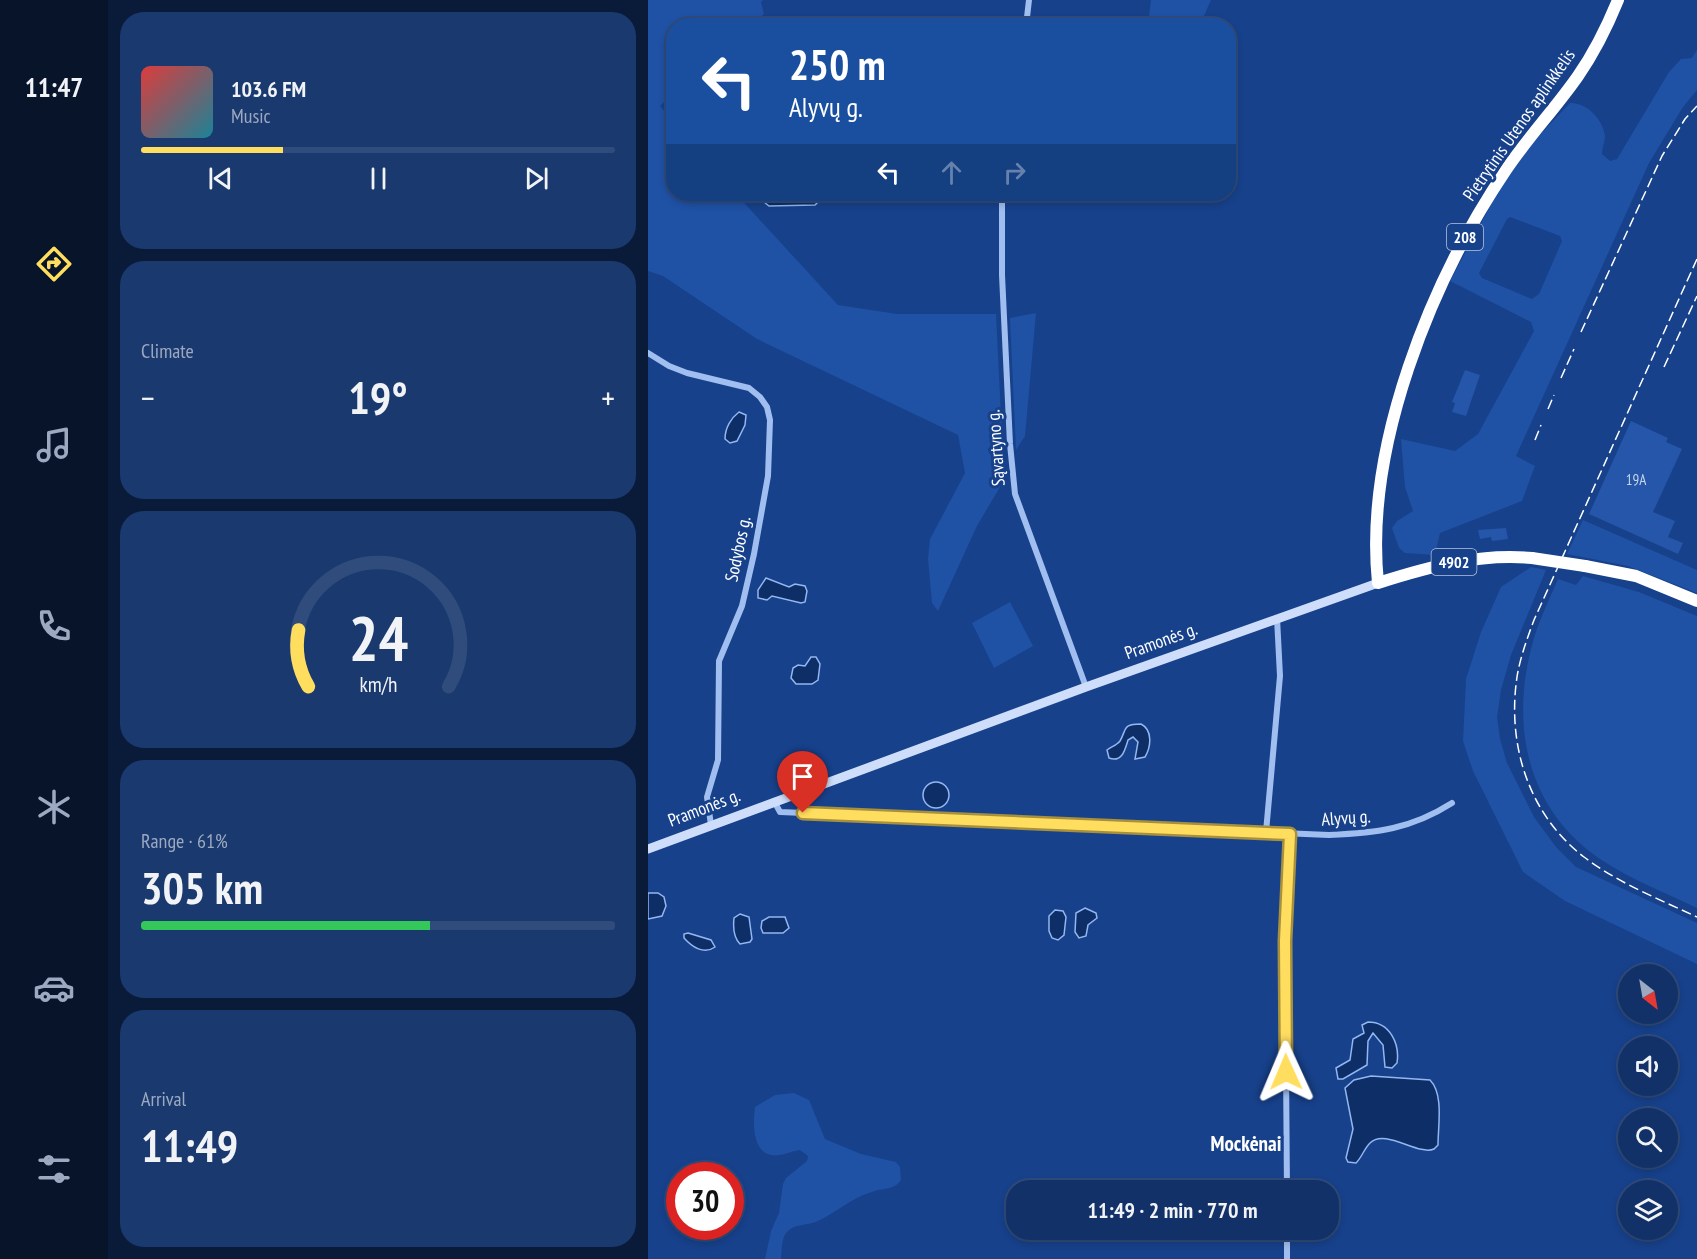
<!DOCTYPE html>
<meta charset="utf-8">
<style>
body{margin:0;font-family:"PT Sans Narrow",sans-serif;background:#1a396e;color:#f1f3f6;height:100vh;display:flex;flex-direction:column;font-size:22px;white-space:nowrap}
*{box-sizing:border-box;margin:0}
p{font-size:20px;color:#9ca9c0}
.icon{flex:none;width:33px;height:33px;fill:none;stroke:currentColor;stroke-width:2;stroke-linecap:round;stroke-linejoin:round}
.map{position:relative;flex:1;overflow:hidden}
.drawer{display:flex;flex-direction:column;gap:12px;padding:12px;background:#091b39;width:540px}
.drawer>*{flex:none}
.guide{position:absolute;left:18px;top:18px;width:570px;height:183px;border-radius:24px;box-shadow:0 3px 9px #0003,0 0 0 2px #304c7c;background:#1a4fa0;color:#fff;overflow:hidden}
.needle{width:39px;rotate:149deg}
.controls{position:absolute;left:970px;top:964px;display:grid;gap:12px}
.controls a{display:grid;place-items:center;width:60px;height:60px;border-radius:50%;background:#113168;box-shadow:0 3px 9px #0003,0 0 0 2px #304c7c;font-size:30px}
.speed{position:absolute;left:18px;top:1162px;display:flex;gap:12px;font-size:30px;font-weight:700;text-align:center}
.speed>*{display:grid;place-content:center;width:78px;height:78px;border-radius:50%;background:#113168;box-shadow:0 3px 9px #0003,0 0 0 2px #304c7c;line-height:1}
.speed .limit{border:9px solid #d22;background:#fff;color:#111}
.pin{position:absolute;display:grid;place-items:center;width:51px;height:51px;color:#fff;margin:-62px -26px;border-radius:50% 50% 50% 0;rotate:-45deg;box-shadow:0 0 6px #0007}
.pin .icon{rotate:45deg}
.me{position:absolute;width:66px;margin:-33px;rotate:359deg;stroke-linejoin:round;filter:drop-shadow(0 0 4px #0008)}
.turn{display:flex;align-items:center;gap:21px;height:126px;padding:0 24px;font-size:27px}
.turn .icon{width:78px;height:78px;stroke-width:2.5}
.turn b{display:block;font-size:42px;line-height:51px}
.lanes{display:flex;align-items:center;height:57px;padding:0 24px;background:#0003;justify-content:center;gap:30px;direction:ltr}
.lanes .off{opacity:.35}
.big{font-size:45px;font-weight:600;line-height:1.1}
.drawer .tile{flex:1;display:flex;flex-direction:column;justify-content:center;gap:9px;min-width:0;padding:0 21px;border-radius:24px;background:#1a396e}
.drawer .dial{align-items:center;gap:0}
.dial svg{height:156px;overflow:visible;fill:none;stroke:#304c7c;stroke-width:7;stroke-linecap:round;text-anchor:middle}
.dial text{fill:#f1f3f6;stroke:none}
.song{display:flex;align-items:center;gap:18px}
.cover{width:72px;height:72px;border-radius:9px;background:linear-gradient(135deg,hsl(0 70% 55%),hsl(190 70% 35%))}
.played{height:6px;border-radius:3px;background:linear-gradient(90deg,#ffdd5e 30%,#304c7c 30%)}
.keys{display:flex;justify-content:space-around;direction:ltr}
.heat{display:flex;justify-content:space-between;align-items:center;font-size:33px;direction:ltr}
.charge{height:9px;border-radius:4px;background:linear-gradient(90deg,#34c759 61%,#304c7c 0)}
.trip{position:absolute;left:358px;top:1180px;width:333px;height:60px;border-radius:24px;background:#113168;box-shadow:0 3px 9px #0003,0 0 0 2px #304c7c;font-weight:600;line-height:60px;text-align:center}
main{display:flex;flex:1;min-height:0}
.tab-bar{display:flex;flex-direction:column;width:108px;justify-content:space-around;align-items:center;background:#07142a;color:#9ca9c0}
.tab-bar .icon{width:42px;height:42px}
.tab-bar .on{color:#ffdd5e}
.tab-bar b{font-size:27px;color:#f1f3f6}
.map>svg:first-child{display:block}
.green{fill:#1f51a5;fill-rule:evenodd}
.water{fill:#0e2e68;stroke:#92b7f1;stroke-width:1.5}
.building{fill:#2556aa}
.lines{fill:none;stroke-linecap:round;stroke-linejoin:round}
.street{stroke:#a0beef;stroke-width:6}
.secondary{stroke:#cedefa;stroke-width:9}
.highway{stroke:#fff;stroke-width:12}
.rail{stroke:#fff;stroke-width:1.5;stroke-dasharray:10 4.5;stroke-linecap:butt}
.highway-bridge{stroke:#fff;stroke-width:12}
.route-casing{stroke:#a6903d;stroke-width:15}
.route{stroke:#ffdd5e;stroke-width:10}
.labels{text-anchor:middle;stroke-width:6;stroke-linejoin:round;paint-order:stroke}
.number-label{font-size:15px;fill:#c8d5ea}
.shield{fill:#17418b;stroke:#b9c6dc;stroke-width:1.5}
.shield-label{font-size:16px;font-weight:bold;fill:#fff}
.street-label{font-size:18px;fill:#fff;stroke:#17418b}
.quarter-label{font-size:21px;font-weight:bold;fill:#fff;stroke:#17418b}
</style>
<main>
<nav class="tab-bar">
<b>11:47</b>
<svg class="icon on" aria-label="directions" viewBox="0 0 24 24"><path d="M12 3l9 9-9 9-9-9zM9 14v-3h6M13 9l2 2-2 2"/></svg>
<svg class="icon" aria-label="music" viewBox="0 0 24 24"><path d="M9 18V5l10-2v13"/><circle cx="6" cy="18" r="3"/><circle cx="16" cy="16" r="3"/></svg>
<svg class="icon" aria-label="phone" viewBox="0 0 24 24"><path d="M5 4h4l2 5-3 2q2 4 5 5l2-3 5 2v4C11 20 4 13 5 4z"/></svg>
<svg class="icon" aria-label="climate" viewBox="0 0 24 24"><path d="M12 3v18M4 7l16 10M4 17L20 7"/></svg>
<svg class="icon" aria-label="car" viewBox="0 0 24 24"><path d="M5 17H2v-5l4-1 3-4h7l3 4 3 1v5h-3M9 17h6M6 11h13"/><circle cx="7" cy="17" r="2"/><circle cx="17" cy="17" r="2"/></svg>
<svg class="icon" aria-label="filters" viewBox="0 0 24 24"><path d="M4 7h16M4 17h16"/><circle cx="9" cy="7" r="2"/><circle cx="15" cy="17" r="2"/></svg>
</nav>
<section class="drawer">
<div class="tile">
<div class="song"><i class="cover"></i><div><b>103.6 FM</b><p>Music</p></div></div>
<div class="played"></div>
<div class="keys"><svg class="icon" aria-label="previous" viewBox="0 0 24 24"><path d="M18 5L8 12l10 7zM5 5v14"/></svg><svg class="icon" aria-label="pause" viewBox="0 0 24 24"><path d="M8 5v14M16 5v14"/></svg><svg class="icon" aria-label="next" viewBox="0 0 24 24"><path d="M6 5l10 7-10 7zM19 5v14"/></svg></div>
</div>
<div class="tile"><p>Climate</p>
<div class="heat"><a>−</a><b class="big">19°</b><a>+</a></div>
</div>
<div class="tile dial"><svg viewBox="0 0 100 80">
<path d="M14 69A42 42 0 1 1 86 69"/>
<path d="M14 69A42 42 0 0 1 9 40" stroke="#ffdd5e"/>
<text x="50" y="56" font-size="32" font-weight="700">24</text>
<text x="50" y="72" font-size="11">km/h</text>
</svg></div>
<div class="tile"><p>Range · 61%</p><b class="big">305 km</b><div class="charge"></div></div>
<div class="tile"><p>Arrival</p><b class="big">11:49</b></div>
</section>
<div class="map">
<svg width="1049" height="1259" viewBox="0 0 1049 1259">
<rect width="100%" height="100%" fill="#17418b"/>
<path class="green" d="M0,0H115L113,2L116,14L103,25L26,26L25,93L12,106L25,121L26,194H88L190,305L249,314H348L355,456L352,487L329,526L290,611L284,603L280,559L282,539L317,473L310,435L109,339L15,276L0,271Z
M503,0H563L552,25H500Z
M1049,50V90L1035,107L1001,163L868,456L887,466L874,501L792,533L787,555L757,553L751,548L744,528L749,521L765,511L757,487L753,439L807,451L830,434L886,331L883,322L802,281L852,188L885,142L922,103C938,102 955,119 957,136C957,142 954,148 954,154L962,161L969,159L1021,72L1033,59L1044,58ZM862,217L912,236L914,241L891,294L884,299L834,278L831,273L859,219Z
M388,313L377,436L368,450L362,318Z
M935,520L1049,570V593L980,566L919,554Z
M883,567L898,570L863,655L853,690L849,717L852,739L859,763L886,817L908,847L928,867L1049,923V964L917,901L875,872L825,771L815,741L818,679L833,632L853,587Z
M935,576L991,592L1049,616V908C1018,893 984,880 955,861C877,810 861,722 886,638C892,618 902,598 910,579L928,585Z
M362,602L385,646L346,668L324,623Z
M146,1093L161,1100L177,1139L213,1154L248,1162L252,1167L253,1180C247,1190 234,1188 224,1192C203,1198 189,1212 170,1221C160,1226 147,1223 139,1232C133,1238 134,1251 133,1259H117L123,1231L131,1213L135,1184L138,1178L159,1161L160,1156L152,1150C144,1151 132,1157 123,1155C104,1152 105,1121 107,1107L127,1095Z"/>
<path class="water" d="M106,194H172L173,199L167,205L121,206Z
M91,412L98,415L97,425L89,441L82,443L77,439C77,428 83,418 91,412Z
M118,578L141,587L147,584L157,586L159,591L157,602L153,603L124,596L119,600L110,598V590Z
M163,657H168L172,664L170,680L164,684H148L143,678L145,668L150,665L157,666Z
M493,724C505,730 503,747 497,757L487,759L490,742L485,737L480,740C477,750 474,763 461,758L459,750C463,747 469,745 472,741C479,729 474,724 493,724Z
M275 795a13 13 0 1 1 26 0a13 13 0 1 1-26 0Z
M0,893H10L16,897L18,906L14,916L0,919Z
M437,908L448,913L449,918L440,925L438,936L431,938L427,932L428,913Z
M407,910L415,911L418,917L416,935L410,940L404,938L401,931V916Z
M92,914L101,917L104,939L102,942L92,944C85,937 85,927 86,918Z
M121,917H137L141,928L135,933H115L113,928L114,921Z
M40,933L63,940L67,947C56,955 44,947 36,938V934Z
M720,1022C742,1022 752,1044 749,1063L744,1068L737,1067L735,1045L725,1033L720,1041L719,1065L695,1079H690L688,1068L702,1060L705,1039L716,1033L714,1025Z
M723,1076L782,1080C796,1094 790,1126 790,1145L786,1149C770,1156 737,1128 722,1143C716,1149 714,1157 708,1163L700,1162L698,1158L705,1129L697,1088L706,1080Z"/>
<path class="building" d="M817,370L832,375L818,416L804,412L807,403L804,402Z
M983,421L1020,438L1018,442L1034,449L1005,512L1027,521L1020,537L1035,543L1030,554L941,514Z
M858,528L860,539L844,541L843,537L832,539L830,530Z"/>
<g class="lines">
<path class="street" d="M378,26L381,0
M354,194V275L362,444L367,494L438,687
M0,353L21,366L39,373L101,388L112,397L119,407L122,420L120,476L106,554L94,606L71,661L70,760L59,797L63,825
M126,801L132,812L681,835C729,833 763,829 804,803
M618,832L632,676L629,618
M639,1191L637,941L642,834
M639,1230V1259"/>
<path class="secondary" d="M0,849L438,687L730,583"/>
<path class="highway" d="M884,558C831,553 780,567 730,583C716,447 783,281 858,170C880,137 907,109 930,76C946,53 959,27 970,0
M937,566L988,576L1049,601"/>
<path class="rail" d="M1049,259L886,620C879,639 872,658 869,677C859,744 880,814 936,857C970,883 1011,899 1049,917
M933,332L1014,156L1037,119L1049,106
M1016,367L1049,296
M913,378L926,349
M900,409L906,395
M887,440L893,425"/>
<path class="highway-bridge" d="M884,558L937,566"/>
</g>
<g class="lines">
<defs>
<path id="route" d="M155,813L642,834L637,941L638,1072"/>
</defs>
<use href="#route" class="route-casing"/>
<use href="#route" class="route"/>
</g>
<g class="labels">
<g class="number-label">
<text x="988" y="485">19A</text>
</g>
<g class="shield">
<rect x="799" y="224" width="36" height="26" rx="4.5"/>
<rect x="783.5" y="549" width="45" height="26" rx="4.5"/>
</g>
<g class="shield-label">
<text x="817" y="243">208</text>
<text x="806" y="568">4902</text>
</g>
<g class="street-label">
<text transform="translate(871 125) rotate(-55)" y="6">Pietrytinis Utenos aplinkkelis</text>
<text transform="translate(348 448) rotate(-94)" y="6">Sąvartyno g.</text>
<text transform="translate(90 549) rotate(-78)" y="6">Sodybos g.</text>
<text transform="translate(513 641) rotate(-20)" y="6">Pramonės g.</text>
<text transform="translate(56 808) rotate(-21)" y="6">Pramonės g.</text>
<text transform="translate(698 818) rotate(-4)" y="6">Alyvų g.</text>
</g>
<g class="quarter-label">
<text x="598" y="1151">Mockėnai</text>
</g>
</g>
</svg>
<div class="controls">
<a><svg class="needle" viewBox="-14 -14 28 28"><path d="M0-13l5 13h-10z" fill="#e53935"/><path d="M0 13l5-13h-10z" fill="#9ca9c0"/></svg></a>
<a><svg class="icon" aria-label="sound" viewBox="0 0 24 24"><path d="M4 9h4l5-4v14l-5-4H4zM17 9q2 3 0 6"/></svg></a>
<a><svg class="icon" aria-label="search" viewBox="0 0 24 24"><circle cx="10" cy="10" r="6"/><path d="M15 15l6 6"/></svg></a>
<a><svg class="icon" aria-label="layers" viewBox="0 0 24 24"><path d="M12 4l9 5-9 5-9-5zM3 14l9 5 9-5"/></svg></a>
</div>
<div class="speed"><div class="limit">30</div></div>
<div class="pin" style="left:155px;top:813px;background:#d93025"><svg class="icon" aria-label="arrive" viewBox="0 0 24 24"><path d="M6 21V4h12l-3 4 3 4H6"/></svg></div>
<svg class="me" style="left:638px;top:1072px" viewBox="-20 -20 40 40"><path d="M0-17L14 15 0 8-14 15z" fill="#ffdd5e" stroke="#fff" stroke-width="4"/></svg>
<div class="trip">11:49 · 2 min · 770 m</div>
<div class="guide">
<div class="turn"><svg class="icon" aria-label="left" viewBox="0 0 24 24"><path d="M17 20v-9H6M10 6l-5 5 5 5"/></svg><div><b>250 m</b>Alyvų g.</div></div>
<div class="lanes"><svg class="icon" aria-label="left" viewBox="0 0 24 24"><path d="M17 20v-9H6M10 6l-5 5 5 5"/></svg><svg class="icon off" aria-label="ahead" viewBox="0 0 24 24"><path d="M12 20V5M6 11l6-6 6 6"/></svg><svg class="icon off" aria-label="right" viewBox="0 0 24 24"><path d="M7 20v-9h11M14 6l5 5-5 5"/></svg></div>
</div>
</div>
</main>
